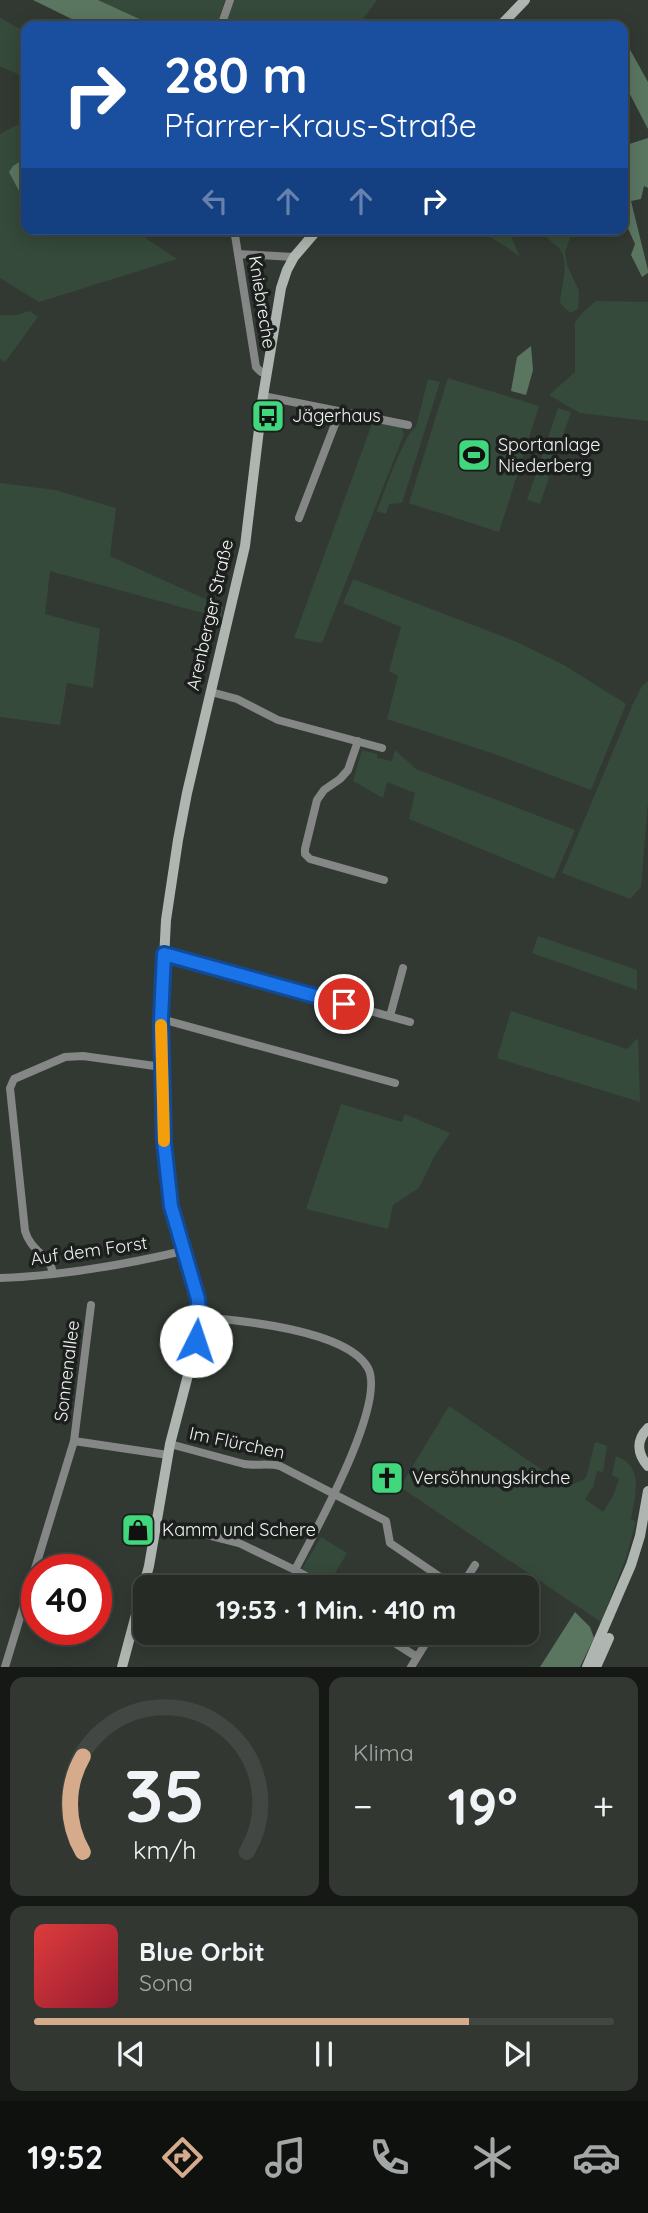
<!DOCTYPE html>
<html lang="de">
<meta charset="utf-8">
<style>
body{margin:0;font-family:Quicksand,sans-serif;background:#323732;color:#f1f3f6;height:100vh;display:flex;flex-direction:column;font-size:26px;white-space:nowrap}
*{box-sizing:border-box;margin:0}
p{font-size:23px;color:#a4a7a7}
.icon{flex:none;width:38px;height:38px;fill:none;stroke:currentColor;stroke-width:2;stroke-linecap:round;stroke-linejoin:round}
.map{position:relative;height:1667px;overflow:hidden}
.sheet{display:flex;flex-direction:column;gap:10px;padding:10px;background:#151815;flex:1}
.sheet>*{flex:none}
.top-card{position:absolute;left:21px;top:21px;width:607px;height:214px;border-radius:14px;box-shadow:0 4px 18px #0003,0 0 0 2px #424743;background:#1a4fa0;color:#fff;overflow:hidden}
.speed{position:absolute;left:21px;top:1554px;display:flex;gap:14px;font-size:35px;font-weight:700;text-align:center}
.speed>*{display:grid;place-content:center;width:91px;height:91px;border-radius:50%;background:#262b26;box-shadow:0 4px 18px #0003,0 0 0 2px #424743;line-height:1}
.speed .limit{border:10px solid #d22;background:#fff;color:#111}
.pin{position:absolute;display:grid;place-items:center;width:60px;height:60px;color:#fff;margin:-30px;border:4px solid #fff;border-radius:50%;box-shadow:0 2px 7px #0007}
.me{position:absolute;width:77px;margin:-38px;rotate:4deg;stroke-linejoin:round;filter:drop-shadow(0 0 5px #0008)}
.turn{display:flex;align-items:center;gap:24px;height:147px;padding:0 28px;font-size:32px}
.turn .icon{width:91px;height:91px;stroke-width:2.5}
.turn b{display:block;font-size:49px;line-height:60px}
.lanes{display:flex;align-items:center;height:66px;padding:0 28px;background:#0003;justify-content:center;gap:35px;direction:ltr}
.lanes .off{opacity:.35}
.big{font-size:52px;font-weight:800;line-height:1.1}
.sheet .tile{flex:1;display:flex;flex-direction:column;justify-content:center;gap:10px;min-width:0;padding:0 24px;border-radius:14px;background:#323732}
.sheet .dial{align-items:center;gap:0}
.dial svg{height:182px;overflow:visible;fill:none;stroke:#424743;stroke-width:7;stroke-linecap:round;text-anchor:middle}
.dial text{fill:#f1f3f6;stroke:none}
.song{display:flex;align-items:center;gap:21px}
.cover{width:84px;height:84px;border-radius:10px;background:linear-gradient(135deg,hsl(0 70% 55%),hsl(350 70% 35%))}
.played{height:7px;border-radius:4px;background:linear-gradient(90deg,#d6ab8b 75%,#424743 75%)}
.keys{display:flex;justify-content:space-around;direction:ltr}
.heat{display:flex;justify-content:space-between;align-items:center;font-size:38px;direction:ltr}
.sheet .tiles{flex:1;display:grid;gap:10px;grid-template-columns:1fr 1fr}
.tile:last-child{grid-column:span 2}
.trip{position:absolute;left:133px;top:1575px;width:406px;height:70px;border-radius:14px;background:#262b26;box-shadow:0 4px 18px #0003,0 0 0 2px #424743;font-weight:800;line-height:70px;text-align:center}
.menu{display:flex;height:112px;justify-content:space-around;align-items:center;background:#0f110f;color:#a4a7a7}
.menu .icon{width:49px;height:49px}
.menu .active{color:#d6ab8b}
.menu b{font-size:32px;color:#f1f3f6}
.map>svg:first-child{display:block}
.green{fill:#354a3a}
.forest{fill:#5a7661}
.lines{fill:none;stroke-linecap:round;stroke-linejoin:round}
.street{stroke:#848785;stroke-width:8}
.secondary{stroke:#afb5b0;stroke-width:10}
.route-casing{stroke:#114b97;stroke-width:18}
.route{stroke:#1a73e8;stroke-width:12}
.slow{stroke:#f59e0b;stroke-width:12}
.labels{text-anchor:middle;stroke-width:7;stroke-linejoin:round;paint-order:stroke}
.street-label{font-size:18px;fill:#eff4f0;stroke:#1c1f1d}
.poi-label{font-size:18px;fill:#eff4f0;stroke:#1c1f1d;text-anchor:start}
</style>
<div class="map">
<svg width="648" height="1667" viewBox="0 0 648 1667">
<rect width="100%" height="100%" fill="#323933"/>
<path class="green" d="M98,0H225L217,26H155Z
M233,0H377L358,26H224Z
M0,18L26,32V78L0,66Z
M26,120V166L21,161L19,191L26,194V229H132L177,259L39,302L0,278V134Z
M479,229H508L520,257C507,246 493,240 479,229Z
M544,229H569L570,238L565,252L567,265L579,291L578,309L570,313L560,303C561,289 569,263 561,251C554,241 549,245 544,229Z
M596,301L648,302V421L580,413L549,395L575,372V322L583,312Z
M30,311L38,317L5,362L0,359V315H16Z
M448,378L539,406L499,532L409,503Z
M428,379L440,382L402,503L389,504L386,514L377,511C384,493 403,436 416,427Z
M558,408L571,412L540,504L527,500Z
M373,421L401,427L404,434L322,643L294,638Z
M0,483L55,490L116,508L110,556L223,607L221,618L50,571L45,614L100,629L93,688L67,683L60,725L0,717Z
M353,579L517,642L564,665L626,704L591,790L495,754L387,719L398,676L389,671L401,627L343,603Z
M648,681V802L641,887L630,899L562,873L632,706L642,686Z
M362,750L377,754V758L392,761L395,750L416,769L575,830L554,879L409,819L415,793L387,782L383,798L353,781Z
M538,936L637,970V990L532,953Z
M511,1011L627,1049L638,1038L640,1102L497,1058Z
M341,1104L402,1122L405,1114L450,1133L434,1157L419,1188L393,1205L388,1229L306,1209Z
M449,1406L567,1487L586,1478L595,1442L607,1446L603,1472L597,1471L593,1487L585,1499L603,1512L613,1496L619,1479L612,1475L616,1456C645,1467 635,1495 631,1519L636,1522L626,1558L601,1622L400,1487Z
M321,1537L347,1553L328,1585L302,1569Z"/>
<path class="forest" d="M33,0H98L155,26H86Z
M623,37L648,82V129L623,81Z
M648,138V188L644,186L641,199L631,201L648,270V273L642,277L631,255L635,244L623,217V146Z
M21,161L26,166V194L19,191L9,172L13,166Z
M531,346L533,370L526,395L511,391L517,357Z
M575,1612L590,1627L594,1638L580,1667H540Z"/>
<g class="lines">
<path class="street" d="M221,26L230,0
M234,229L256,367L261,372L267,373
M238,254L294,257
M263,396L408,425
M299,518L340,411
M211,692L237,699L278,720L382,748
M358,741L348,770L340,779L324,790L317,800L305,849V854L310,859L384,880
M164,954L410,1022
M390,1016L403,968
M161,1019L395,1083
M53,1273C50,1255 31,1252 25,1231L10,1088L14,1079L65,1057L83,1056L162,1067
M0,1278C61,1276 123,1265 183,1251
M91,1305L74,1441L168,1455
M199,1317C238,1320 347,1330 368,1368C387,1404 314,1533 295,1570
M170,1444L244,1464C256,1466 268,1463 280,1466L386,1521L390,1543L455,1587
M156,1528L192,1531L239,1543L295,1570L326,1587
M461,1587L475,1565
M379,1633L417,1657
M5,1667L74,1441
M411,1667L432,1633"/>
<path class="secondary" d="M500,26L525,0
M648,1428C636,1440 637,1454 648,1466
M122,1667L149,1566L170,1444L193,1356L199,1317L195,1290L171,1206L164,1142L161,1019L166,920L178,840L187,793L245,546L263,396L281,288L287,270L294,257L318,229
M587,1667L631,1565L640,1536L648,1491
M596,1667L609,1638"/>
</g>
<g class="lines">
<defs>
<path id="route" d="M196,1341L199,1317L198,1299L171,1206L164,1142L161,1019L164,954L344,1004"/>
</defs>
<use href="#route" class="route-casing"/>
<use href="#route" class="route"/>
<path class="slow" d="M161,1025L164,1141"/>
</g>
<defs>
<symbol id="bus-square" viewBox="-11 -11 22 22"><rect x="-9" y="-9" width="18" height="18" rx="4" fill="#41d77c" stroke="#1c1f1d"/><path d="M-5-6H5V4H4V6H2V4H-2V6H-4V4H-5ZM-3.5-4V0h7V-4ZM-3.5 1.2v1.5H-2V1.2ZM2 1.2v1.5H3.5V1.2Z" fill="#111"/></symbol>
<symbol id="stadium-square" viewBox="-11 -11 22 22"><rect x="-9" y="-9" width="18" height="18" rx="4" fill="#41d77c" stroke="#1c1f1d"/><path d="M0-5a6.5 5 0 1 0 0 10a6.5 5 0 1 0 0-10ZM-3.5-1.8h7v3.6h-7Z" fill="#111"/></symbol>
<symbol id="church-square" viewBox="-11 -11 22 22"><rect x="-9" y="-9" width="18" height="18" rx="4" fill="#41d77c" stroke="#1c1f1d"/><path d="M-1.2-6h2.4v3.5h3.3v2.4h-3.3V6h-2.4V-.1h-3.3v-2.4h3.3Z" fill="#111"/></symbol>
<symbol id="shop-square" viewBox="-11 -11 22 22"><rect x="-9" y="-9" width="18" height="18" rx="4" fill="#41d77c" stroke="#1c1f1d"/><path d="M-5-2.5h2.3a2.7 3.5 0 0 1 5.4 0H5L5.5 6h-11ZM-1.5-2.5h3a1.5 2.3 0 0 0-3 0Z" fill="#111"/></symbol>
</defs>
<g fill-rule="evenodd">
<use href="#bus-square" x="249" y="397" width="38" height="38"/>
<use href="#stadium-square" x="455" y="436" width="38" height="38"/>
<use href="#church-square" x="368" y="1459" width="38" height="38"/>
<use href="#shop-square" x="119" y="1511" width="38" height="38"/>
</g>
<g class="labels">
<g class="street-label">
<text transform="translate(262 302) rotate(81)" y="6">Kniebreche</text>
<text transform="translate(210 615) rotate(-77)" y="6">Arenberger Straße</text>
<text transform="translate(89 1251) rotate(-8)" y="6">Auf dem Forst</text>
<text transform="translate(67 1371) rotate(-83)" y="6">Sonnenallee</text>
<text transform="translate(237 1443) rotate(12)" y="6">Im Flürchen</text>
</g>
<g class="poi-label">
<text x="292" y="422">Jägerhaus</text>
<text x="498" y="451">Sportanlage<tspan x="498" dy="21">Niederberg</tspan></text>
<text x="412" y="1484">Versöhnungskirche</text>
<text x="162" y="1536">Kamm und Schere</text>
</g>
</g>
</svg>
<div class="speed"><div class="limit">40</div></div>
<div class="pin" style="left:344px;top:1004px;background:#d93025"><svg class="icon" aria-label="arrive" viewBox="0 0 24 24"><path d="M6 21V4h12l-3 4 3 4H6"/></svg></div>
<svg class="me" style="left:196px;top:1341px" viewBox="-20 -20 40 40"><circle r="19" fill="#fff"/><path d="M0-13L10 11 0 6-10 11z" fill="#1a73e8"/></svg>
<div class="trip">19:53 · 1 Min. · 410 m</div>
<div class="top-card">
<div class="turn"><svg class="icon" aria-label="right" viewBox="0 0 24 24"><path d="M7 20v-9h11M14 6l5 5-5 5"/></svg><div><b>280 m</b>Pfarrer-Kraus-Straße</div></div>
<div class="lanes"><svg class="icon off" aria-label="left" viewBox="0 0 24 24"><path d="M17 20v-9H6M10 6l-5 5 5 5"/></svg><svg class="icon off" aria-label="ahead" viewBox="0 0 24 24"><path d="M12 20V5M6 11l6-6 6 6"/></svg><svg class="icon off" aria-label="ahead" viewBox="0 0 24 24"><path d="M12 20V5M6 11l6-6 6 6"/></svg><svg class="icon" aria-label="right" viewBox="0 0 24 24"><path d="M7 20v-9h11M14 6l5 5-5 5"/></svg></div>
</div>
</div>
<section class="sheet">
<div class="tiles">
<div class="tile dial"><svg viewBox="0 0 100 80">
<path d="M14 69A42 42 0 1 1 86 69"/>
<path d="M14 69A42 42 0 0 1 14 27" stroke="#d6ab8b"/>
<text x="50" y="56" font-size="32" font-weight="700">35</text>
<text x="50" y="72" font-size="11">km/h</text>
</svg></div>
<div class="tile"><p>Klima</p>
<div class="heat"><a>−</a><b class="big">19°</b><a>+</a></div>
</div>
<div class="tile">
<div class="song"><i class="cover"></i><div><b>Blue Orbit</b><p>Sona</p></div></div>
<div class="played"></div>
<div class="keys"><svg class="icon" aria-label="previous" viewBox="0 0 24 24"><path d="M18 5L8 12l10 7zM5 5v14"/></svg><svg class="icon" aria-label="pause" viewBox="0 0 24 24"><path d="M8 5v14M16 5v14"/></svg><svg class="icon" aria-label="next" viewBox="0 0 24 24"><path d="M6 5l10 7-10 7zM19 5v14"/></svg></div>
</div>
</div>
</section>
<nav class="menu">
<b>19:52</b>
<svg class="icon active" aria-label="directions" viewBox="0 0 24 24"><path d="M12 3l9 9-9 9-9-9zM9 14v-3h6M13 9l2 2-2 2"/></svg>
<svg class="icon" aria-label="music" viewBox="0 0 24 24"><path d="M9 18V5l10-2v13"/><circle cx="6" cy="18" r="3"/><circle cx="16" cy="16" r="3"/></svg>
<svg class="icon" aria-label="phone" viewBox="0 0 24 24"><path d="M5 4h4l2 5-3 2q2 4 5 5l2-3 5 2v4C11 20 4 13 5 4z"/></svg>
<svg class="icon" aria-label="climate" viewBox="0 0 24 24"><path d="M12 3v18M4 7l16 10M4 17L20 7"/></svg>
<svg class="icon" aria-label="car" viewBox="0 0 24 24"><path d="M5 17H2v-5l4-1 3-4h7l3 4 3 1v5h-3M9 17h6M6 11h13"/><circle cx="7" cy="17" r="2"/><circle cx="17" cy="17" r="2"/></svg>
</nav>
